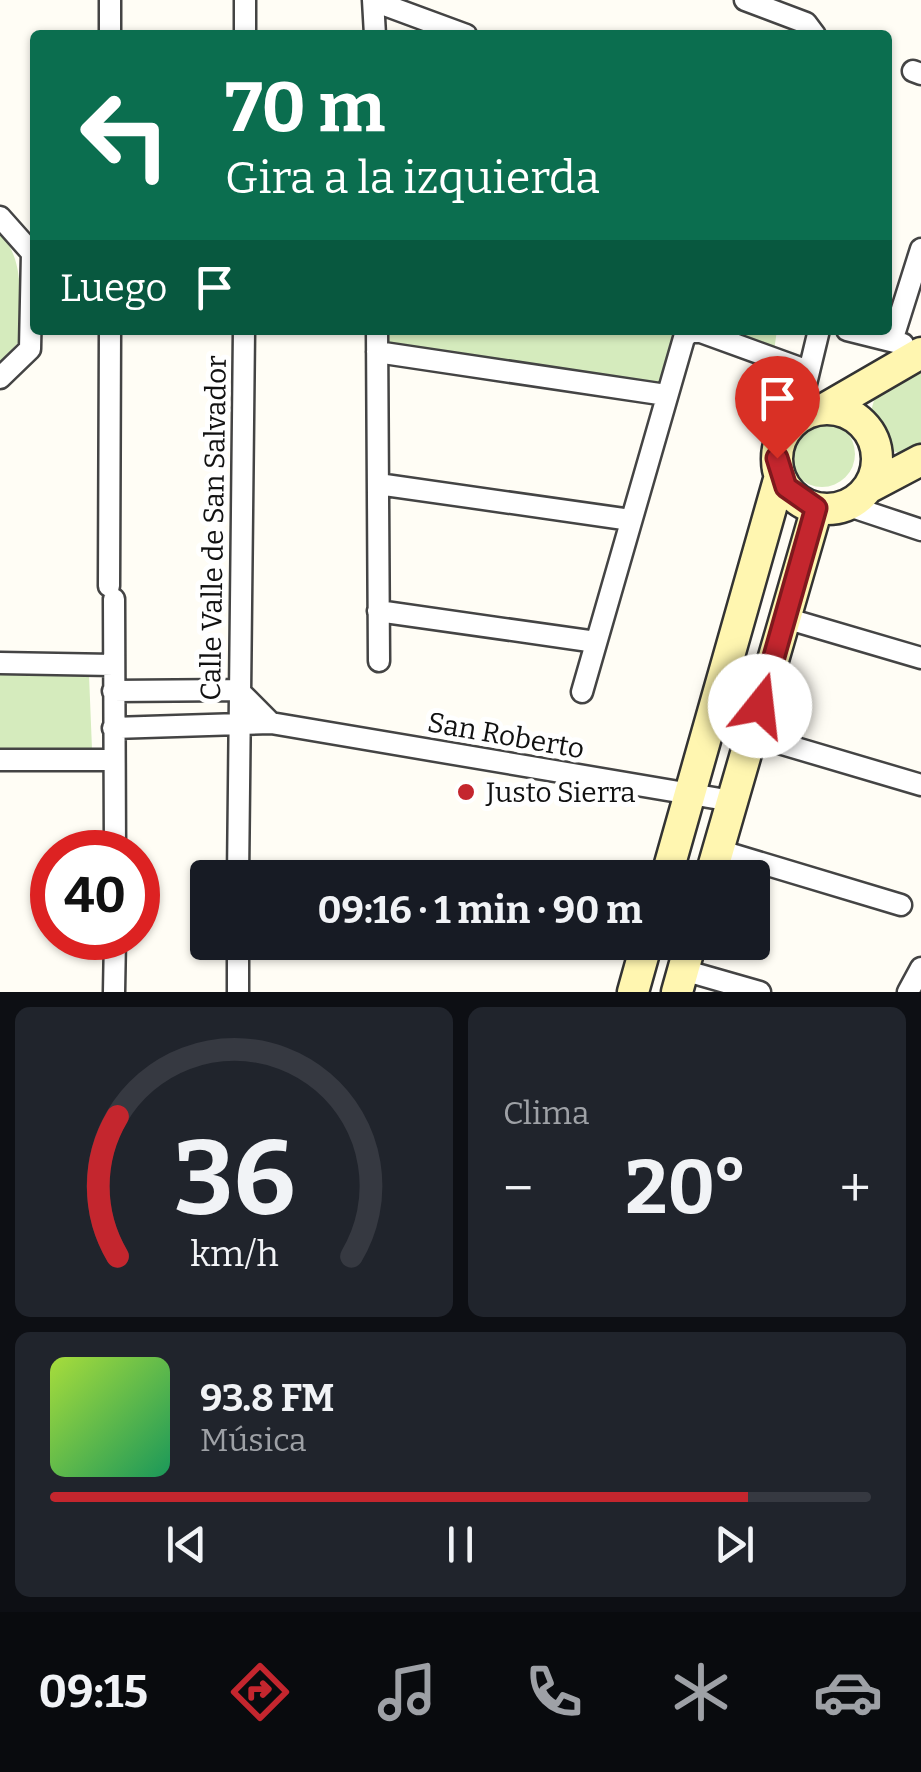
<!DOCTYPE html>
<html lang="es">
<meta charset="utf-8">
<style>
body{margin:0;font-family:Bitter,serif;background:#20242c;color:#f1f3f6;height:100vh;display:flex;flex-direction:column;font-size:38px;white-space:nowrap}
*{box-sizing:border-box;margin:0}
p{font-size:32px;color:#9ea1a6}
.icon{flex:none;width:55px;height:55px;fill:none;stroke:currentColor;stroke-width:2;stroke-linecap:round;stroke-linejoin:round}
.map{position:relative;height:992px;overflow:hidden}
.panel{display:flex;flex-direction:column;gap:15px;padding:15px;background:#0d0f14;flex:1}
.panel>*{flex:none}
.top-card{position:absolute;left:30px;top:30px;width:862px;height:305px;border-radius:10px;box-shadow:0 2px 8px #0004;background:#0b6e4f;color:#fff;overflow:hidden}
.speed{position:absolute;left:30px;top:830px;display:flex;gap:20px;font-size:50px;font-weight:700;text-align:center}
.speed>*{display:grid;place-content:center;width:130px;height:130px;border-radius:50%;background:#171b24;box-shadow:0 2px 8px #0004;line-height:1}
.speed .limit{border:15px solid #d22;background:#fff;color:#111}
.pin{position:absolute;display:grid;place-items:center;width:85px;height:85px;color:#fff;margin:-102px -42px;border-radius:50% 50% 50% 0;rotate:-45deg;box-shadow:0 0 10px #0007}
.pin .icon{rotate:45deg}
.me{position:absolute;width:110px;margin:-55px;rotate:16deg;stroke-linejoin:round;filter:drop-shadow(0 0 8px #0008)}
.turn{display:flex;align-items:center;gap:35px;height:210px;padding:0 30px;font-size:45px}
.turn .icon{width:130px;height:130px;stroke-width:2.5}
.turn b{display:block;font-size:70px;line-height:85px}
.then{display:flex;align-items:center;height:95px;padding:0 30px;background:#0003;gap:20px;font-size:38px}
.big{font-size:75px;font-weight:700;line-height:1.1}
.panel .card{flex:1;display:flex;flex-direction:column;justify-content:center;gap:15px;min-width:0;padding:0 35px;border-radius:15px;background:#20242c}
.panel .dial{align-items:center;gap:0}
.dial svg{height:260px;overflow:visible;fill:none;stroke:#363941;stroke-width:7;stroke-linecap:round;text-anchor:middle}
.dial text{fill:#f1f3f6;stroke:none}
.song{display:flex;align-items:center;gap:30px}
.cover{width:120px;height:120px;border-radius:15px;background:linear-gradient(135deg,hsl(80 70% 55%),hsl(150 70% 35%))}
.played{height:10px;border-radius:5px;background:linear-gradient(90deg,#c4262e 85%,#363941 85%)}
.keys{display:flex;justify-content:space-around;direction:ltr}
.heat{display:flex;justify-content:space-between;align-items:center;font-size:55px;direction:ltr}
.panel .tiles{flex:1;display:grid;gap:15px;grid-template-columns:1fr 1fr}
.card:last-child{grid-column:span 2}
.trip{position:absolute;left:190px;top:860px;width:580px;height:100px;border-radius:10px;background:#171b24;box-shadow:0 2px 8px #0004;font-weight:700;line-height:100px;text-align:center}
.tab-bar{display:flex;height:160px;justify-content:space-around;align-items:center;background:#090b0e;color:#9ea1a6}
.tab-bar .icon{width:70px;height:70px}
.tab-bar .current{color:#c4262e}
.tab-bar b{font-size:45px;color:#f1f3f6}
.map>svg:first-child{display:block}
.green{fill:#d5ebbd}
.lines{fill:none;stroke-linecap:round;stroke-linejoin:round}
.street-casing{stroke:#444;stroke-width:25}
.secondary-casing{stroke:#333;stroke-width:35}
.street{stroke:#fff;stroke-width:20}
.secondary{stroke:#fff6b0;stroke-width:30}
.route-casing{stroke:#7f191e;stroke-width:25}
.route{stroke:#c4262e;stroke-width:18}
.poi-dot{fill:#c4262e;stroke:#fff;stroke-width:4}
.labels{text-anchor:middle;stroke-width:10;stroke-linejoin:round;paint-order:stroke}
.street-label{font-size:28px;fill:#111;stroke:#fff}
.poi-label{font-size:28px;fill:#111;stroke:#fff;text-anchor:start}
</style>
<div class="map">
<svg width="921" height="992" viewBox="0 0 921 992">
<rect width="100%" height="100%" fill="#fffdf5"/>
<path class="green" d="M0,233C27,262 19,305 18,343L0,361Z
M388,330H674L658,386L388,343Z
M707,330H777L774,351Z
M921,371V449L905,457L892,450L871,411L875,397Z
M789 454a33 33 0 1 1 66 0a33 33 0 1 1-66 0Z
M0,675H89L92,749H0Z"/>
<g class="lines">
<defs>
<path id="street" d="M110,0V35
M373,0L375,35
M745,0L806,23L815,35
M374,1L466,35
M245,35V0
M913,71L921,74
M0,217L32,253L30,349L0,378
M377,330L379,661
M847,330L903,344
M892,341L921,249
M377,352L666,395
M798,417L819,330
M378,484L631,520
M846,505L921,530
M109,586L110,330
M114,599L115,852
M378,611L596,642
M785,618L921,658
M0,663L113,665
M113,691L238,690L271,723
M582,692L684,338L690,332H701L808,371
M113,728L271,723L732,801
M752,735L921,785
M0,760H114
M718,850L901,905
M238,878L244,330
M238,942V992
M683,970L760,992
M114,992L115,938
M908,992L921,968"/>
<path id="secondary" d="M826,408L921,353
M777 459a50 50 0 1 1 100 0a50 50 0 1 1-100 0Z
M868,488L921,460
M666,878L780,476
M710,878L817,508
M633,992L647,942
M677,992L691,942"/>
</defs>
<use href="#street" class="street-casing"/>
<use href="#secondary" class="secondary-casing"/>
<use href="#street" class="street"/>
<use href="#secondary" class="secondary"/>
</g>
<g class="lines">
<defs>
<path id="route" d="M760,706L816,508L786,487L777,458"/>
</defs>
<use href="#route" class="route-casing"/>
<use href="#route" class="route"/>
</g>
<circle class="poi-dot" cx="466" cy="792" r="10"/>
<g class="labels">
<g class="street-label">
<text transform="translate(213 528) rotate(-89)" y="10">Calle Valle de San Salvador</text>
<text transform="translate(506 735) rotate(10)" y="10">San Roberto</text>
</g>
<g class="poi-label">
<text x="486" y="802">Justo Sierra</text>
</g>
</g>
</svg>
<div class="speed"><div class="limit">40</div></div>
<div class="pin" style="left:777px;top:458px;background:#d93025"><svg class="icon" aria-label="arrive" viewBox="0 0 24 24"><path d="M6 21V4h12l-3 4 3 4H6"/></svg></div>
<svg class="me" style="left:760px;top:706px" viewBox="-20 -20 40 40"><circle r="19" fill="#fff"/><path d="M0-13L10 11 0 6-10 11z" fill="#c4262e"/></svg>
<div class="trip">09:16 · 1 min · 90 m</div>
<div class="top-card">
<div class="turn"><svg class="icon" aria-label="left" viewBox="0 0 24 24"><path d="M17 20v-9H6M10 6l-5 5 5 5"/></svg><div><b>70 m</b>Gira a la izquierda</div></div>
<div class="then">Luego<svg class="icon" aria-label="arrive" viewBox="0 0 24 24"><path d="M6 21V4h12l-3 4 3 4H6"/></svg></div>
</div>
</div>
<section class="panel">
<div class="tiles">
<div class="card dial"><svg viewBox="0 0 100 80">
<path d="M14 69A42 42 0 1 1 86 69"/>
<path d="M14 69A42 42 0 0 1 14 26" stroke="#c4262e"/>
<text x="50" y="56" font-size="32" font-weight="700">36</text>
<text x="50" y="72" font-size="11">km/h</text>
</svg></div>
<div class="card"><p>Clima</p>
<div class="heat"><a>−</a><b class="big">20°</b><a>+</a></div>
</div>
<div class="card">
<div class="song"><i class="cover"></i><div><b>93.8 FM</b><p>Música</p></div></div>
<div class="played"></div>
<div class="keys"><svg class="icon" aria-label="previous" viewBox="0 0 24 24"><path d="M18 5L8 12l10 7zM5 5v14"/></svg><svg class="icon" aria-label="pause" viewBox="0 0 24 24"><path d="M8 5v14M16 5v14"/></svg><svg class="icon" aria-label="next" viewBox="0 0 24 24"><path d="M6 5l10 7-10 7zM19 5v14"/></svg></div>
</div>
</div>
</section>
<nav class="tab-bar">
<b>09:15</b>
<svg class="icon current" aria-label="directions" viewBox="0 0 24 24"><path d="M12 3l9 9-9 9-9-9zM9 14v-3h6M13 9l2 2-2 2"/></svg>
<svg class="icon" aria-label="music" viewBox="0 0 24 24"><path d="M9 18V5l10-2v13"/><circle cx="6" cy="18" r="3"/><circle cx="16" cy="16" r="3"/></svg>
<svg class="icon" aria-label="phone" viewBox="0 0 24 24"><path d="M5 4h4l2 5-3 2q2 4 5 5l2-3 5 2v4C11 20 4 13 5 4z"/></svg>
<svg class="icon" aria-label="climate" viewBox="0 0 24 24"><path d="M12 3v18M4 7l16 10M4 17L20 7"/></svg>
<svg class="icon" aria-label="car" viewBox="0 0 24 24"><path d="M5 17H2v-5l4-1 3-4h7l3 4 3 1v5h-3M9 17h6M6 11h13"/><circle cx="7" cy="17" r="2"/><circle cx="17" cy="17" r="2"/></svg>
</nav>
